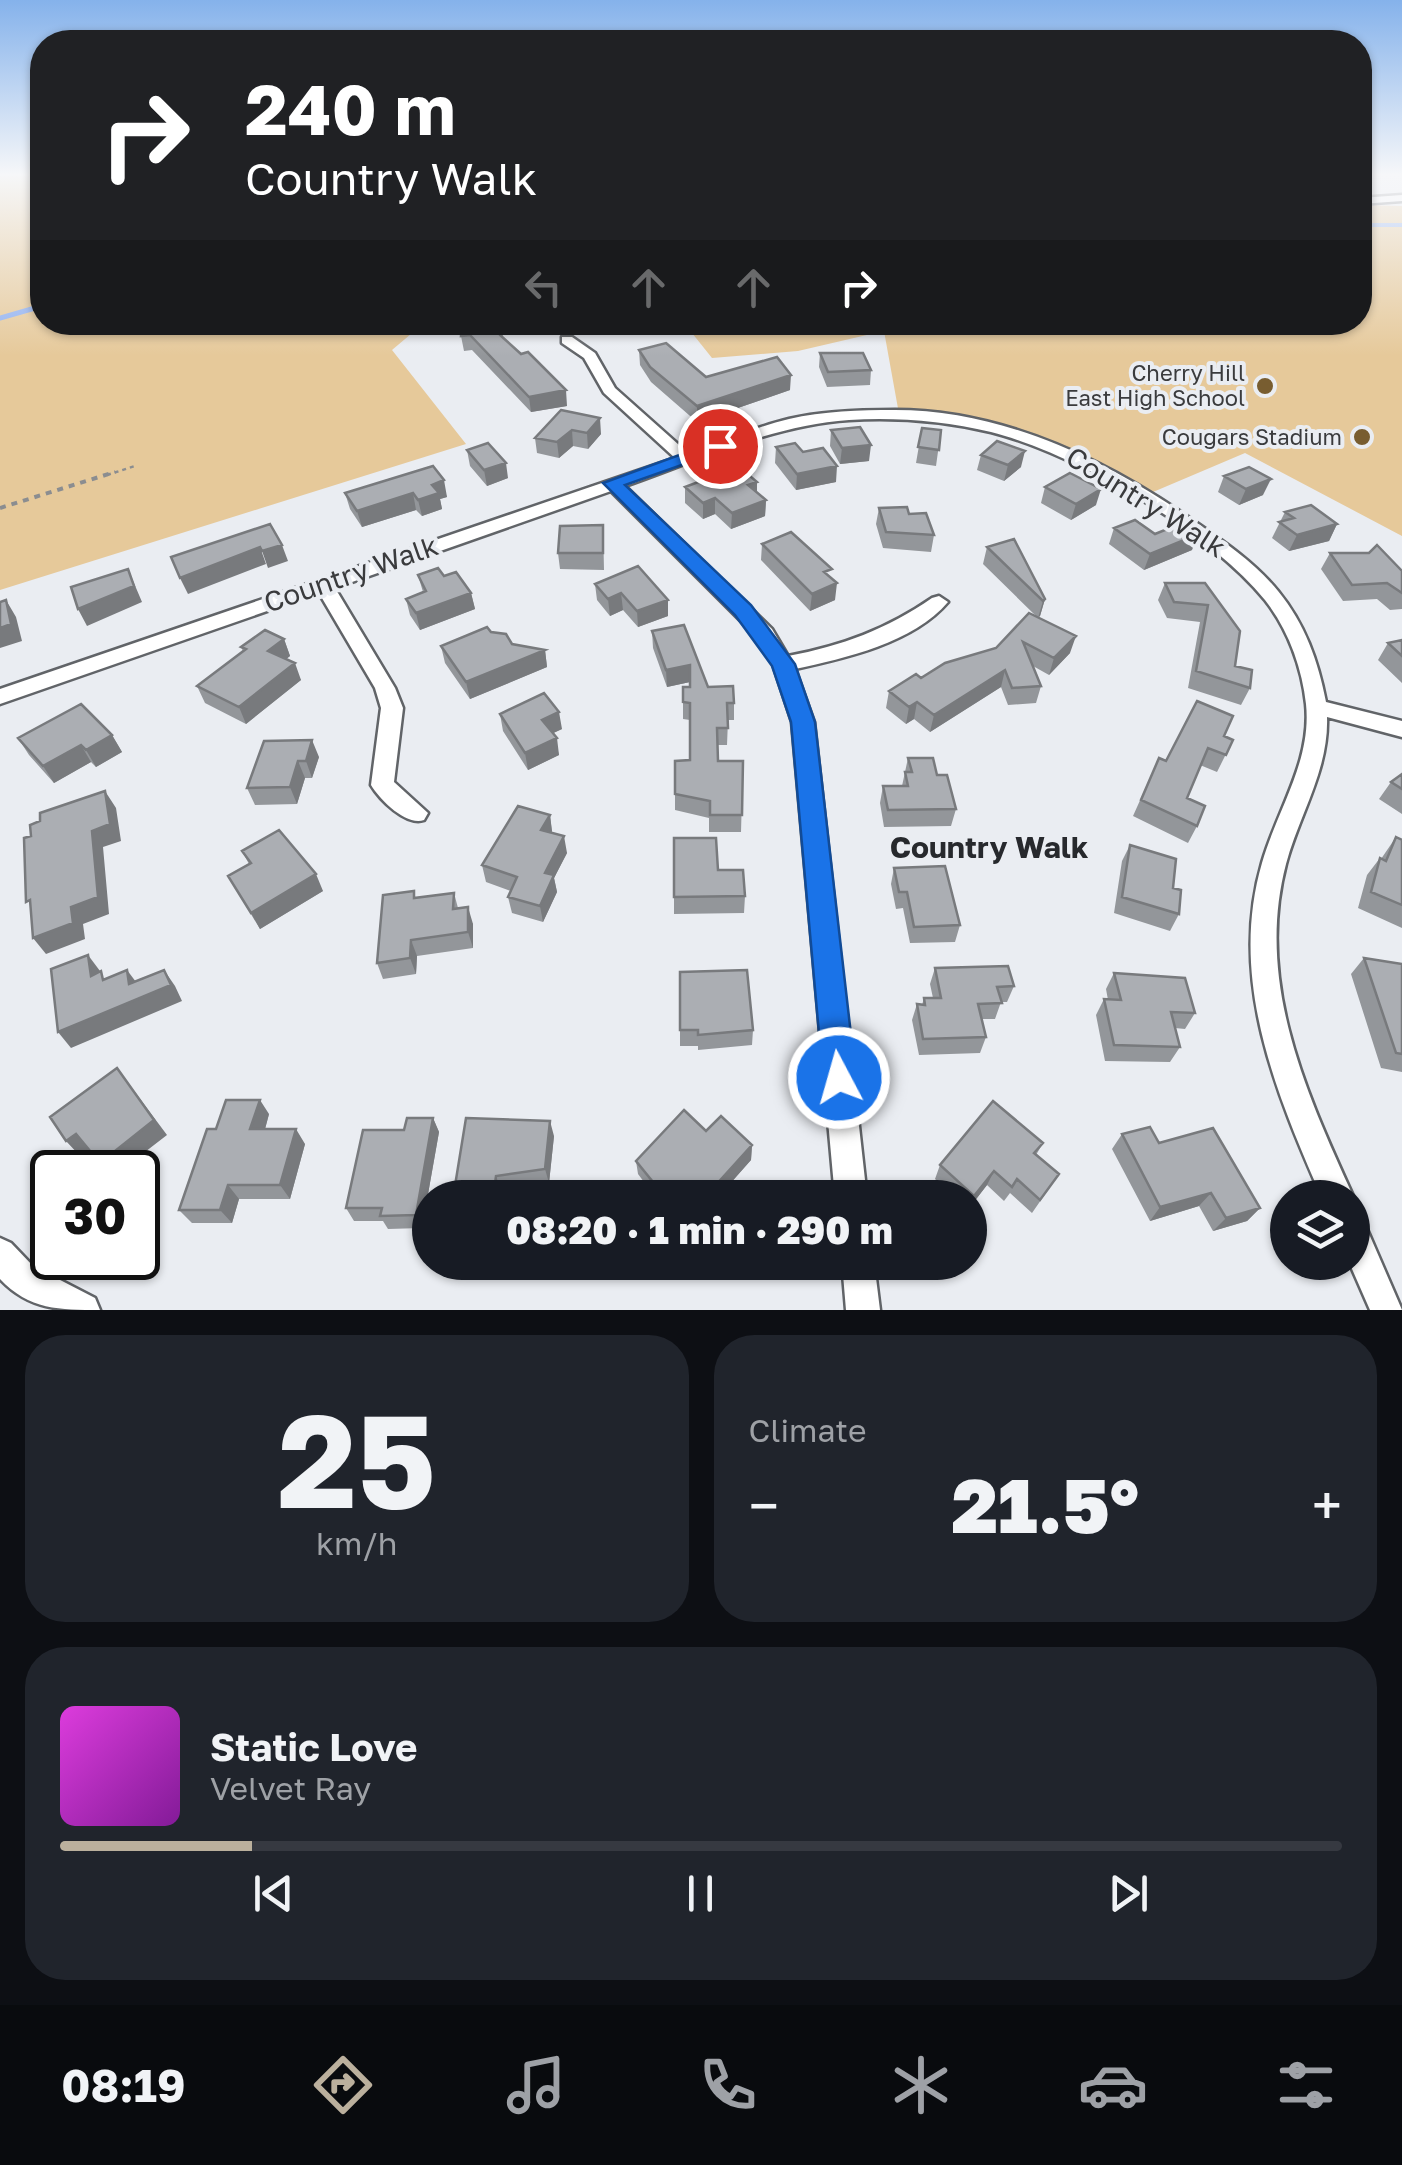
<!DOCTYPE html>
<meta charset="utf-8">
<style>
body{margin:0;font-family:"Golos Text",sans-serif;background:#20242c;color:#f1f3f6;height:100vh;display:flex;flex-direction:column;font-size:38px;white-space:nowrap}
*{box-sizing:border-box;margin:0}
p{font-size:32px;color:#9ea1a6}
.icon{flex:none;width:55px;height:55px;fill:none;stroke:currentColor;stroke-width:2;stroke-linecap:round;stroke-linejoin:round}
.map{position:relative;height:1310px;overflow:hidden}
.drawer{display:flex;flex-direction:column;gap:25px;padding:25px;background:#0d0f14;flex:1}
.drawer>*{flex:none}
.banner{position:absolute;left:30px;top:30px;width:1342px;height:305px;border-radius:40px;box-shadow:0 2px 8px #0004;background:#202124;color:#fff;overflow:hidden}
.tools{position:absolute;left:1270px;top:1180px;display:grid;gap:20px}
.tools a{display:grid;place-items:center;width:100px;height:100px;border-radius:50%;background:#171b24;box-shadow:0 2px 8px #0004;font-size:50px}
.speed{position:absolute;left:30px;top:1150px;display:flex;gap:20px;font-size:50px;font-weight:700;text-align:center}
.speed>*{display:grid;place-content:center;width:130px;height:130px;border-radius:50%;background:#171b24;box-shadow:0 2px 8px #0004;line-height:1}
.speed .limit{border:5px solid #111;border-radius:15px;background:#fff;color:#111}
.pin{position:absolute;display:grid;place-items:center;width:85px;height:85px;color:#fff;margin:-42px;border:5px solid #fff;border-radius:50%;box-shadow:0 2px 10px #0007}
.me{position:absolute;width:110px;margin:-55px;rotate:354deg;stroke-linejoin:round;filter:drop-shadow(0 0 8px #0008)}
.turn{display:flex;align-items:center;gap:35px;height:210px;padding:0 50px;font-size:45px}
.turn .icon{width:130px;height:130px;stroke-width:2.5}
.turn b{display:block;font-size:70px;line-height:85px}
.lanes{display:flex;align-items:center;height:95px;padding:0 50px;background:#0003;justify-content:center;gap:50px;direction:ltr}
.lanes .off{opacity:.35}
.big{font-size:75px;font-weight:800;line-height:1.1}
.drawer .tile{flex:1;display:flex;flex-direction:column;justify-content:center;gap:15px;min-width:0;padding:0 35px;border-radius:40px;background:#20242c}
.drawer .dial{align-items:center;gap:0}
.dial b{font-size:130px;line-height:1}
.song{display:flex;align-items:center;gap:30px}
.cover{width:120px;height:120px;border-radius:15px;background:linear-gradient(135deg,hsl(300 70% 55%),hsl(290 70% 35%))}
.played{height:10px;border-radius:5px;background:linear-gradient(90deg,#bbb09d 15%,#363941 15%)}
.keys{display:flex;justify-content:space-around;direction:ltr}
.heat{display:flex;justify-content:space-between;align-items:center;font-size:55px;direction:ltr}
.drawer .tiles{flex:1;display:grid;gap:25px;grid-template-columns:1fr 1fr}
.tile:last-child{grid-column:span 2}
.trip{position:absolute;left:412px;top:1180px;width:575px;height:100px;border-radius:50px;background:#171b24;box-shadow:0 2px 8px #0004;font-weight:800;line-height:100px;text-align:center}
.tabs{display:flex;height:160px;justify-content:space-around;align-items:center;background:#090b0e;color:#9ea1a6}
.tabs .icon{width:70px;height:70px}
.tabs .current{color:#bbb09d}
.tabs b{font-size:45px;color:#f1f3f6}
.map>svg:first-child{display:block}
.green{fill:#e6c99a}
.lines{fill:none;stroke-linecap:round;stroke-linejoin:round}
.stream-far1{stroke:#90b0ef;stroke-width:4}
.stream{stroke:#90b0ef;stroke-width:5}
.minor-casing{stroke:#616468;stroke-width:5}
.path-far1{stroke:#8b8d90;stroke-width:2.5;stroke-dasharray:4 4;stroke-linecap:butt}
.path{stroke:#8b8d90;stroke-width:4;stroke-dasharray:6 6;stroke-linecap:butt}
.minor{fill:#fff;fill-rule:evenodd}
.wall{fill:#93969a}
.shaded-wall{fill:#787a7d}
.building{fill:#abaeb3;stroke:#787a7d;stroke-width:2.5}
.route{fill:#1a73e8;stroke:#114b97;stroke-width:2.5}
.poi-dot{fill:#785d30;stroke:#eaedf2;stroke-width:4}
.labels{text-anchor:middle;stroke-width:8;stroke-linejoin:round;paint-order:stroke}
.far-poi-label{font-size:22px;fill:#3a3b3d;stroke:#eaedf2;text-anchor:end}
.street-label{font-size:28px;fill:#3a3b3d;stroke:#eaedf2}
.neighbourhood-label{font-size:30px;font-weight:bold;fill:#27292d;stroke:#eaedf2}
</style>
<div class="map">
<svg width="1402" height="1310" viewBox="0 0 1402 1310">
<rect width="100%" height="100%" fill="#eaedf2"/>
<path class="green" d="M0,173H42V322L424,323L392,350L466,444L0,590Z
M1360,205L1402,206V536L1245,453L1146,495L1019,434L899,414L884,331L798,351L712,358L684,323L1360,322Z"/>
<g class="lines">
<path class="stream-far1" d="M1360,225H1402"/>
<path class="stream" d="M0,318L42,306"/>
<defs>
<path id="minor" d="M1402,195V201L1360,204V198Z
M562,337H572L595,353L615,388L688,453C721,442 755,427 789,419C823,411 860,410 895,410C1005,410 1109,461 1197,523C1226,543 1256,564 1278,591C1305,624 1318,661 1326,702L1402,721V737L1327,717C1329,770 1299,815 1286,864C1256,978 1303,1086 1349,1187L1354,1198L1352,1201V1198H1322C1276,1093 1228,979 1262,863C1277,810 1312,761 1306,704C1302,667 1288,629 1265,600C1209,531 1077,454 991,432C944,421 896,417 849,420C772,425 697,461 625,486L772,629L788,656C842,646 887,629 932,598L939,596L948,602C913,643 846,658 795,669L814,722L867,1198H835L792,722L773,664L758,638L611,491L335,588L395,688L403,708L394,782L428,813L424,820C406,826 380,800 371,785L381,708L375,688L319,593L0,704V689L675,458L604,393L584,358L562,343Z
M1352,1215L1363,1220L1402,1310H1370L1349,1262H1352Z
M0,1238L11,1243L33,1266L95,1298L100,1310C60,1310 29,1310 0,1279Z
M842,1262H874L880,1310H846Z"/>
</defs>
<use href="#minor" class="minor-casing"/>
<path class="path-far1" d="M107,475L135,466"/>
<path class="path" d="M0,508L115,472"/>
<use href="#minor" class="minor"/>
</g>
<path class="wall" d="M462,322H502L503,337L567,406L531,412L472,350L464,351L461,336Z
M630,322H664V332Z
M639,350L706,377L790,390L697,422L651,382L640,365Z
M820,353L871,370L870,385L827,387L819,367Z
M561,410L601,434L588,449L573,446L559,458L537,453L535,438Z
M922,428L941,430L936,466L916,463Z
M831,430L869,461L840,464L830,446Z
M776,447L803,452L836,482L796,490L775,463Z
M467,450L508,478L487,486L470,466Z
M981,455L1021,467L1004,481L977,470Z
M433,466L447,497L440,499L442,509L422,516L416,510L362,527L350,509L345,493Z
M709,468L757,492L766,500L765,516L731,529L715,514L703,519L685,503V487L709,478Z
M1224,476L1263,495L1239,505L1218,492Z
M1045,487L1096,505L1071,520L1041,503Z
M879,508L909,514L934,535L931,552L883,548L876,524Z
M1285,512L1337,524L1329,541L1289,551L1272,538Z
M603,525L604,570L560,569L558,553Z
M1114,528L1155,534L1192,550L1144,570L1109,544Z
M762,544L831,578L835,600L810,611L761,560Z
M987,547L1045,599L1040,616L1038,617L1070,653L1049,675L1033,666L1041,686L1036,703L1008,705L1001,687L930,732L914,719L906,724L886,708L889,691L996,648L1036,616L983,564Z
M1330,553L1402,571V609L1390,610L1377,599L1343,601L1321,569Z
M638,566L668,616L638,627L623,610L610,616L597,600L595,584Z
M418,575L444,576L471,593L475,609L420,630L410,615L406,599L423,592Z
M1165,583H1205L1235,666L1250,688L1241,705L1188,688L1200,622L1167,618L1158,600Z
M652,631L708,687L734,703V720H728L727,745H718V761H743L741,832H709V818L675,810V761L690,760V720L683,719V687H690V682L667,687L653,648Z
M284,639L290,656L286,659L301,680L246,724L205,703L197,686L243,651L241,647Z
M1402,640V683L1378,660L1388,643Z
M512,644L545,650L547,667L470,699L445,663L441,646Z
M500,714L562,729L553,733L559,755L528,770L503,731Z
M112,735L122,752L96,767L91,762L54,783L29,755L18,738Z
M1224,736L1233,740L1217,772L1200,765L1187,798L1197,826L1188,843L1133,816L1159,758L1166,761Z
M264,741L319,757L312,778H305L297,804L255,805L247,788Z
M908,758L937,775L956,809L951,826L884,827L880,803L883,786H902Z
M1402,774V814L1379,799L1391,782Z
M550,815L552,833L567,853L554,878L557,892L543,922L512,913L508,897L511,891L486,882L482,865Z
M1396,837L1402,840V928L1358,908L1367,875L1380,858L1381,859Z
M674,838L718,870L745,896L744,913L674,914Z
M1130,845L1173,888L1179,914L1170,931L1114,913L1122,861Z
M242,851L323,891L260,929L228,876L249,864Z
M894,868L960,925L955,942L910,943L903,908L896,909L891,884Z
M454,893L458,908L473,924V948L417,956L416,974L383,979L377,963L417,898Z
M1364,958L1402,964V1072L1381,1068L1351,974Z
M935,968L1014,986L1007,1002H1001L995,1019H982L986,1037L980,1053L919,1055L912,1020L917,1004L922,1005L924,998H933L930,984Z
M680,972L753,1030L752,1045L698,1050V1046H680Z
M1114,973L1195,1013L1185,1029L1175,1028L1180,1047L1170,1062L1105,1061L1096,1015L1104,999L1108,1000L1106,989Z
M269,1114L265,1129L305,1144L290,1199H239L232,1223H192L179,1210L216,1129Z
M433,1118L439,1132L422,1228L388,1229L383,1221H354L346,1208L404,1130Z
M706,1131L752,1145L751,1160L720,1195V1198H656L638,1174L636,1161Z
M1122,1134L1159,1143L1260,1208L1247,1221L1213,1231L1199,1206L1150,1221L1112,1149Z
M554,1136L549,1183L501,1190L500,1198H453Z
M1043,1143L1036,1155L1059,1174L1032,1213L1010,1193L1004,1201L987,1185L970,1207V1198H955L935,1179L940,1165Z"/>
<path class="shaded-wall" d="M791,375L790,390L697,422V406Z
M566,390L567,406L531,412L529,397Z
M600,418L601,434L588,449L587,433Z
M572,430L573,446L559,458L557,442Z
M871,445L869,461L840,464L842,448Z
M1025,451L1021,467L1004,481L1008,465Z
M506,463L508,478L487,486L484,470Z
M837,466L836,482L796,490L797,474Z
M1271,479L1263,495L1239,505L1246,489Z
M444,480L447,497L440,499L442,509L422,516L418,500L432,485Z
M757,482V498L748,485Z
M1101,489L1096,505L1071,520L1076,504Z
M413,493L416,510L362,527L357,511Z
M715,498V514L703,519V503Z
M766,500L765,516L731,529L732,513Z
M1337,524L1329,541L1289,551L1297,535Z
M1199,534L1192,550L1144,570L1150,554Z
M282,545L288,561L268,568L262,551Z
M260,547L266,564L188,594L180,578Z
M128,569L142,602L87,626L78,609Z
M837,583L835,600L810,611L812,594Z
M471,593L475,609L420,630L416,613Z
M621,593L623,610L610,616L608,599Z
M1045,599L1040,616L1038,618L1043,601Z
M6,600L16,617L22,641L0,648V628Z
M668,600V616L638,627L637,611Z
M1076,636L1070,653L1049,675L1054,658Z
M284,639L290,656L275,668L268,651Z
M545,650L547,667L470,699L466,682Z
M295,663L301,680L246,724L239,707Z
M690,665V682L667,687L666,670Z
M1005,670L1001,687L930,732L934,715Z
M917,702L914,719L906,724L909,707Z
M559,712L562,729L545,737L542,720Z
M112,735L122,752L96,767L86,750Z
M557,738L559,755L528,770L525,753Z
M312,740L319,757L312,778L306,761Z
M81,745L91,762L54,783L43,766Z
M298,761L305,778L297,804L290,787Z
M105,791L116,808L121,841L103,847L109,914L83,924L85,939L46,954L33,938L71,907L92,831Z
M550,815L552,831L544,846L541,830Z
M564,836L567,853L554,878L557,892L543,922L540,906L545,873Z
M316,874L323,891L260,929L251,913Z
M468,907L473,924V948L468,932Z
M411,940L417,956L416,974L410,958Z
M88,955L100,971L103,992L91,976Z
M127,970L139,986L164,970L175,986L182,1001L71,1048L58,1032L129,984Z
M117,1068L167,1135L119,1172H110L100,1163Z
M260,1100L269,1114L261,1144L250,1129Z
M433,1118L439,1132L422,1228L416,1215Z
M550,1121L554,1136L549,1183L545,1169Z
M296,1129L305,1144L290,1199L280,1185Z
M76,1134L90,1149L80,1156L66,1141Z
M752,1145L751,1160L720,1195V1198H714L715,1186Z
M994,1171L987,1185L970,1207L974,1196Z
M496,1176L501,1190L500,1198H493Z
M228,1185L239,1199L232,1223L220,1210Z
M1211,1193L1199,1206L1150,1221L1160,1207Z
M1260,1208L1247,1221L1213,1231L1226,1218Z"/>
<path class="building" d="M462,322H501L500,335L521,354L528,352L566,390L529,397L470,335L461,336Z
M666,343L706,377L777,357L791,375L697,406L650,367L639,350Z
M820,353H863L871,370L828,372Z
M561,410L600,418L587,433L572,430L557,442L535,438Z
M860,427L871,445L842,448L831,430Z
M922,428L941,430L939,450L918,447Z
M997,441L1025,451L1008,465L981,455Z
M488,443L506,463L484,470L467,450Z
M795,443L803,452L823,448L837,466L797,474L776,447Z
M731,460L757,482L748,485L766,500L732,513L715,498L703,503L685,487L717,475L709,468Z
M433,466L444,480L432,485L439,493L418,500L413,493L357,511L345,493Z
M1249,467L1271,479L1246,489L1224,476Z
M1070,473L1101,489L1076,504L1045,487Z
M1311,505L1337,524L1297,535L1279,522L1294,518L1285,512Z
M907,507L909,514L926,513L934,535L886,532L879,508Z
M1192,519L1199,534L1150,554L1114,528L1135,520L1155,534Z
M270,524L282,545L262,551L260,547L180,578L171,557Z
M603,525V553H558L560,526Z
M791,532L832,569L824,572L837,583L812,594L762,544Z
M1014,539L1045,599L1043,601L987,547Z
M1377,545L1402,571V593L1387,583L1352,585L1330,553H1369Z
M638,566L668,600L637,611L621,593L608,599L595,584Z
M438,568L444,576L456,572L471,593L416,613L406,599L426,591L418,575Z
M128,569L134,586L78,609L71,587Z
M1165,583H1205L1240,631L1235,666L1252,670L1250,688L1196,671L1208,605L1174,602Z
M6,600L11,624L0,628V602Z
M1029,613L1076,636L1054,658L1023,642L1041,686L1012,688L1005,670L934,715L917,702L909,707L889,691L916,674L921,678L945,663L996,648Z
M684,625L708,687L733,686L734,703H727L728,728H717L718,761H743L742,815H710V801L675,794V761L690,760V703L683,702V687H690V665L666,670L652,631Z
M487,627L491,632L506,634L512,644L545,650L466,682L441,646Z
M265,630L284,639L268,651L295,663L239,707L197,686L246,649L241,647Z
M1402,640V656L1388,643Z
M544,693L559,712L542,720L557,738L525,753L500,714Z
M1197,701L1233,716L1224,736L1233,740L1226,755L1208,748L1187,798L1205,806L1197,826L1141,800L1159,758L1166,761Z
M81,704L112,735L86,750L81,745L43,766L18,738Z
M312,740L306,761H298L290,787L247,788L264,741Z
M908,758H933L937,775H947L956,809L888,810L883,786H908L905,772H912Z
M1402,774V789L1391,782Z
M105,791L110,824L92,831L98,897L71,907L73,923L33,938L30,900L26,902L24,838L31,836L30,825L40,821V813Z
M518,806L550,815L541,830L564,836L545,873L554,875L540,906L508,897L517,877L482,865Z
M279,830L316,874L251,913L228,876L251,863L242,851Z
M1396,837L1402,840V905L1371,892L1380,858L1386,861Z
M674,838H716L718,870H743L745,896L674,897Z
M1130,845L1176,859L1173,888L1181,890L1179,914L1122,897Z
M945,866L960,925L914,927L907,892H899L894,868Z
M414,891V898L454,893L453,909L468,907V932L411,940L410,958L377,963L383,895Z
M88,955L91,976L101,971L103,980L127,970L129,984L164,970L171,985L58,1032L51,969Z
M1364,958L1402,964V1054L1396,1053Z
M1008,966L1014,986L997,987L1002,1003L978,1004L986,1037L923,1039L917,1004L925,1005L924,998H941L935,968Z
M747,970L753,1030L698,1035V1030H680V972Z
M1114,973L1185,978L1195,1013L1171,1012L1180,1047L1114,1045L1104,999L1121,1000Z
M117,1068L154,1120L100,1163L76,1134L66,1141L50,1117Z
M226,1100H260L250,1129H296L280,1185H228L220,1210H179L207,1129H216Z
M993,1101L1043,1143L1034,1153L1059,1174L1040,1200L1017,1179L1012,1187L994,1171L974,1196L940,1165Z
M684,1110L706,1131L721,1116L752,1145L715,1186L720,1191L714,1198H673L671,1195L666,1198L636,1161Z
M407,1118H433L416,1215L380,1216L382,1208H346L363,1130H404Z
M466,1118L550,1121L545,1169L496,1176L493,1198H453Z
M1150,1127L1159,1143L1213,1128L1260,1208L1226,1218L1211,1193L1160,1207L1122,1134Z"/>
<linearGradient id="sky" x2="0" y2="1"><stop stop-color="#85b2eb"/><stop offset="0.49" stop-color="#f6f7f9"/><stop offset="1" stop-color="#f6f7f9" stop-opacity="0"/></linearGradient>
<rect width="1402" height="356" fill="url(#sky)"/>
<path class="route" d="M720,440L727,442V449L625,485L751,605L795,664L815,722L856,1078L851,1090L839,1095L828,1090L823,1078L791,722L772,666L735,615L603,483Z"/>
<g class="poi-dot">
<circle cx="1265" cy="386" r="10"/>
<circle cx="1362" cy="437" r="10"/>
</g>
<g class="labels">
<g class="far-poi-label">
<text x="1245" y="381">Cherry Hill<tspan x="1245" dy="25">East High School</tspan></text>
<text x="1342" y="445">Cougars Stadium</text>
</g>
<g class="street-label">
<text transform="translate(1146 502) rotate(32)" y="10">Country Walk</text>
<text transform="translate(351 574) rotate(-19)" y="10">Country Walk</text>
</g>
<g class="neighbourhood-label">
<text x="989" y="858">Country Walk</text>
</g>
</g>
</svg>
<div class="tools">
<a><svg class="icon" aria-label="layers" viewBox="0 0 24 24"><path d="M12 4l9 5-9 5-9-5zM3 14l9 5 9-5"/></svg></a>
</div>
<div class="speed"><div class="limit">30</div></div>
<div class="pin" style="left:720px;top:446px;background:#d93025"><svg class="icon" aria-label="arrive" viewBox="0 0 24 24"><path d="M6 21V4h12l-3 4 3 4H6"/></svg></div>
<svg class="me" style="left:839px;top:1078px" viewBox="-20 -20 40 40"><circle r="17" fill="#1a73e8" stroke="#fff" stroke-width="3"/><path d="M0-11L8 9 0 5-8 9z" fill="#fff"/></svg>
<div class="trip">08:20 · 1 min · 290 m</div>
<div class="banner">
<div class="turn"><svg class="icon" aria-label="right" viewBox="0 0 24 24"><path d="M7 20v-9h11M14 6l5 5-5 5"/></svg><div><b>240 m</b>Country Walk</div></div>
<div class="lanes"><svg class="icon off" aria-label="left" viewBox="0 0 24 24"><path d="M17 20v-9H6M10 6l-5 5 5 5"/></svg><svg class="icon off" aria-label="ahead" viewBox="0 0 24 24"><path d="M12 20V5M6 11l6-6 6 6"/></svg><svg class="icon off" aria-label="ahead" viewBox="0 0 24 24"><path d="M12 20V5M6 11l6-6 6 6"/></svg><svg class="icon" aria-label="right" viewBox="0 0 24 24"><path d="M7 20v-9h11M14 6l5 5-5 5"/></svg></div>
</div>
</div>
<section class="drawer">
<div class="tiles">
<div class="tile dial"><b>25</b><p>km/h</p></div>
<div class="tile"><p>Climate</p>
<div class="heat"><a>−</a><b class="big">21.5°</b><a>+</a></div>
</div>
<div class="tile">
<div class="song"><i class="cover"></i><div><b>Static Love</b><p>Velvet Ray</p></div></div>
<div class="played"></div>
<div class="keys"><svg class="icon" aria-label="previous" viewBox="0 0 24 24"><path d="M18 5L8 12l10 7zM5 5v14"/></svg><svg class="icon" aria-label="pause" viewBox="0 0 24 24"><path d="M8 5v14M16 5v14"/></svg><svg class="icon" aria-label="next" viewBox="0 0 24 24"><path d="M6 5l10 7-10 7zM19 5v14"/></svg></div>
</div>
</div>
</section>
<nav class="tabs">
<b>08:19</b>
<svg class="icon current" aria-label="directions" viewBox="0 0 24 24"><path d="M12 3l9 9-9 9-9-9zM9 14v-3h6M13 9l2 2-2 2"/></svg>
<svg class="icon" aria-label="music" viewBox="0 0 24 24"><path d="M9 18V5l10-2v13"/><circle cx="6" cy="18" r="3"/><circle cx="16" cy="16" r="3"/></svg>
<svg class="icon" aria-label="phone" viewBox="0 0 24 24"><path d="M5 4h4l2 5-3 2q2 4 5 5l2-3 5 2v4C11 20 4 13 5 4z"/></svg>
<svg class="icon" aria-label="climate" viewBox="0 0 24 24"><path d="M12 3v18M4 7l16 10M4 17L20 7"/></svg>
<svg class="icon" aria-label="car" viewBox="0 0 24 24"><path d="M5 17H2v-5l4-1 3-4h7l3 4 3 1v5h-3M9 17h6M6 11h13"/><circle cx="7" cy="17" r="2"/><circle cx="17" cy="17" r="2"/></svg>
<svg class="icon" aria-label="filters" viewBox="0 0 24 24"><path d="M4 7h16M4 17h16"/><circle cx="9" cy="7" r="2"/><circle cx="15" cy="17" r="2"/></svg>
</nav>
